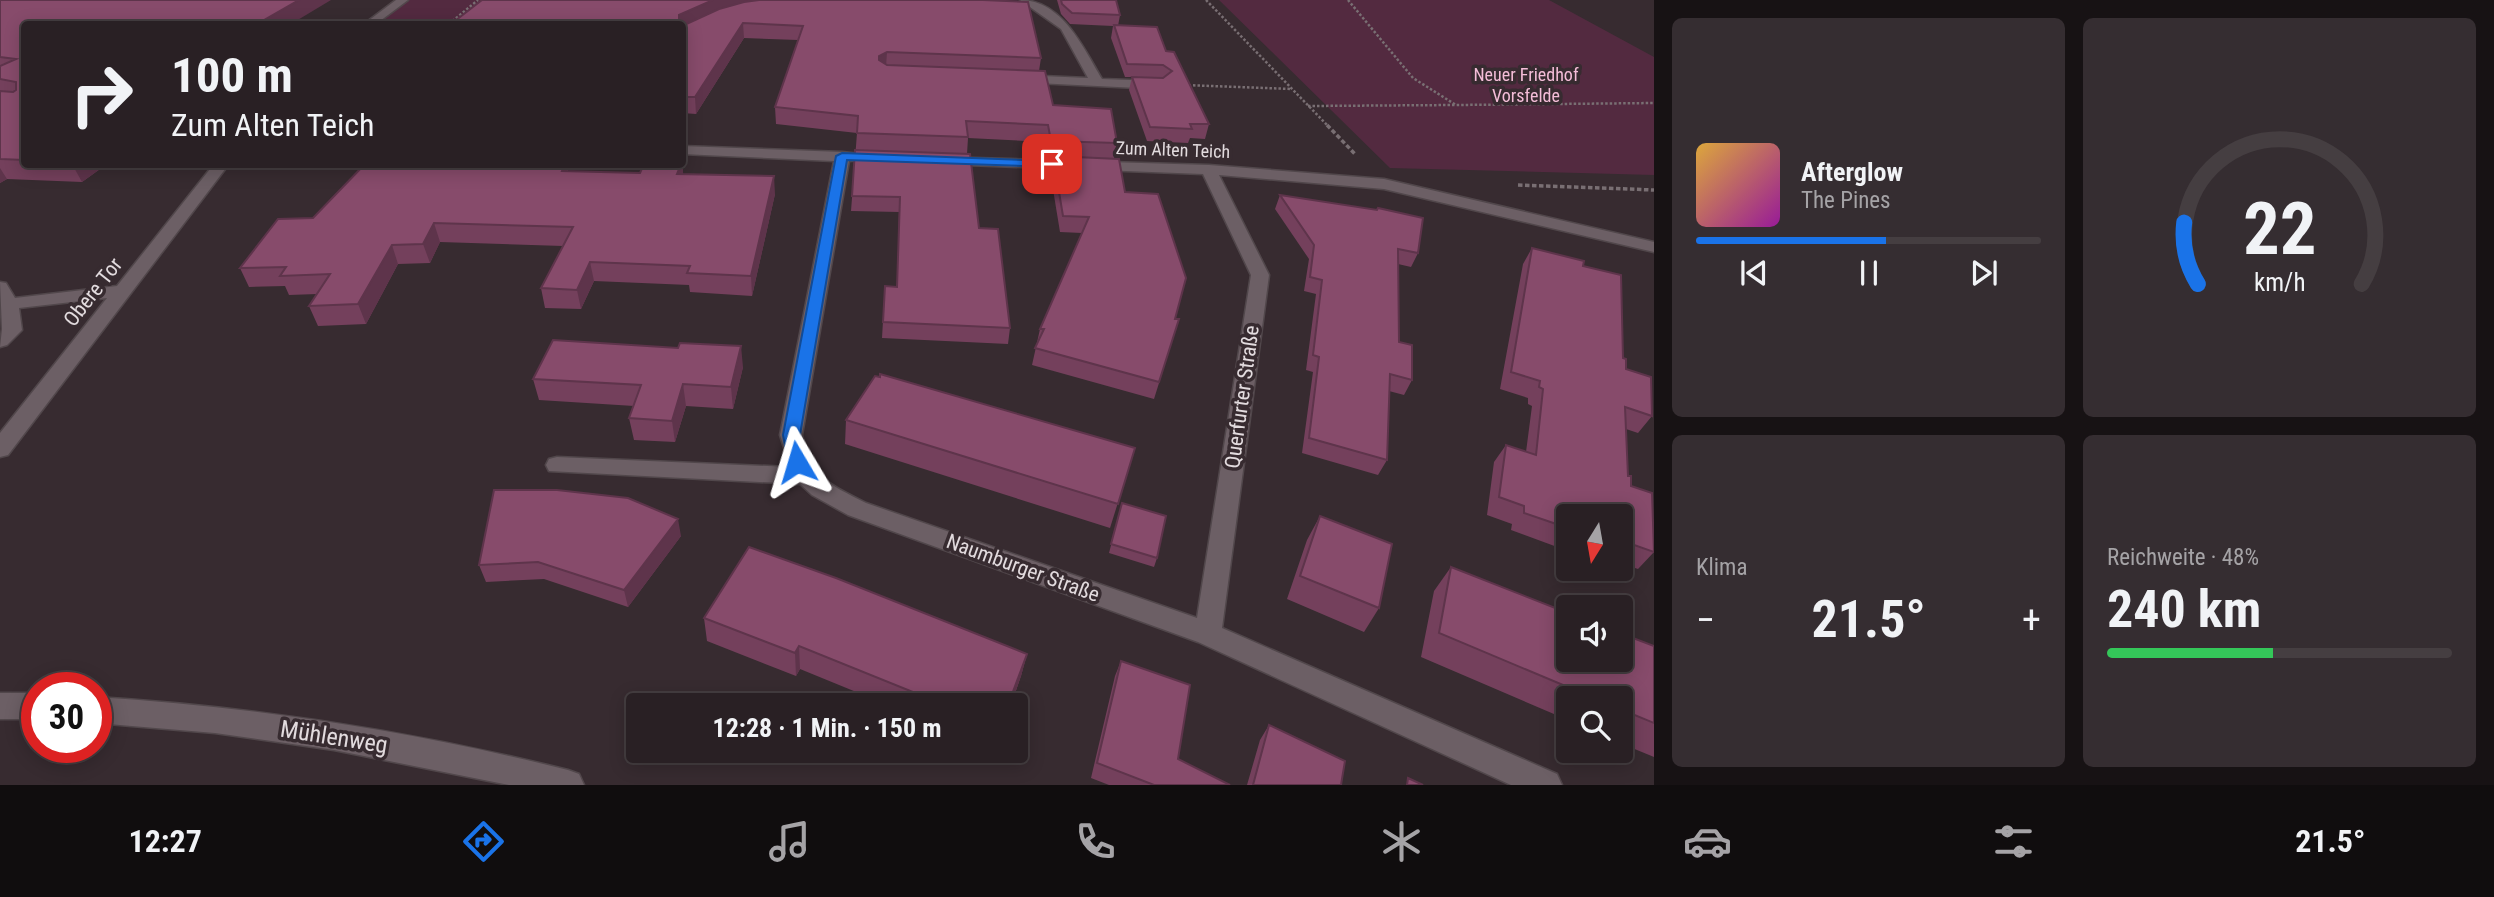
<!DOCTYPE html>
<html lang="de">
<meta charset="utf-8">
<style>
body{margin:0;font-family:"Roboto Condensed",sans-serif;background:#352d31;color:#f1f3f6;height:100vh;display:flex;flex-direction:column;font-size:26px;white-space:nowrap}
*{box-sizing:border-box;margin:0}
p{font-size:23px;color:#a5a3a6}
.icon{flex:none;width:38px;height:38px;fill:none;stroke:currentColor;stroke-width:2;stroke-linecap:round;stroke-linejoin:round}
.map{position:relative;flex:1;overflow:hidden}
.sheet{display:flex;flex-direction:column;gap:18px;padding:18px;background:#171214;width:840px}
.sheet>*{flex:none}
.top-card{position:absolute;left:21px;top:21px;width:665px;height:147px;border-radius:7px;box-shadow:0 4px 18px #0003,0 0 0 2px #453e41;background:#292024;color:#f1f3f6;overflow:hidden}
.needle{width:46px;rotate:191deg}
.tools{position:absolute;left:1556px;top:504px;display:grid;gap:14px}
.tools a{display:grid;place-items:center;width:77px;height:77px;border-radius:7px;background:#292024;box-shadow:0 4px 18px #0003,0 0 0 2px #453e41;font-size:35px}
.speed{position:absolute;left:21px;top:672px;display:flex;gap:14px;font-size:35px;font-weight:700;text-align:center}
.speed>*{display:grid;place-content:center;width:91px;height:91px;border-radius:50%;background:#292024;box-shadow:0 4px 18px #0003,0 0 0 2px #453e41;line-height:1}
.speed .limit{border:10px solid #d22;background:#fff;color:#111}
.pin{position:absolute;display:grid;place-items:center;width:60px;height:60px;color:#fff;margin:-30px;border-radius:14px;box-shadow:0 4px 10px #0006}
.me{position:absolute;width:77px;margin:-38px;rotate:353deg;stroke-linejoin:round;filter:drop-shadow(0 0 5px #0008)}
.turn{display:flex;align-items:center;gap:24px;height:147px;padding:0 35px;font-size:32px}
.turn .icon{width:91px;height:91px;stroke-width:2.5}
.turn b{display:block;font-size:49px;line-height:60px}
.big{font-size:52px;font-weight:700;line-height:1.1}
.sheet .widget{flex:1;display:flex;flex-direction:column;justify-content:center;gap:10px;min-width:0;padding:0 24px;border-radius:10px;background:#352d31}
.sheet .dial{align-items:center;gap:0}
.dial svg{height:182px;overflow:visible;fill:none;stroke:#453e41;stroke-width:7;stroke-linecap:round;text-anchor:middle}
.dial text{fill:#f1f3f6;stroke:none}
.song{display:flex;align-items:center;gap:21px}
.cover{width:84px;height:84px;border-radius:10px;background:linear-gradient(135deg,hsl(40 70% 55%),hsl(300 70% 35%))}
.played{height:7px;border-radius:4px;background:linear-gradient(90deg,#1a73e8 55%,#453e41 55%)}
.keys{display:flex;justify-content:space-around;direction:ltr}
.heat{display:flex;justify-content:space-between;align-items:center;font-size:38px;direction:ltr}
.charge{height:10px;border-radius:5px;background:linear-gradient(90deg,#34c759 48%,#453e41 0)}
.sheet .tiles{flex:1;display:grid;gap:18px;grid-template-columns:repeat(2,1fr)}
.trip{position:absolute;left:626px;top:693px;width:402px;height:70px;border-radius:7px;background:#292024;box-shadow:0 4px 18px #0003,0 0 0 2px #453e41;font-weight:700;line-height:70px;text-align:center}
.dock{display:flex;height:112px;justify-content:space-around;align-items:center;background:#100d0e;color:#a5a3a6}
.dock .icon{width:49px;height:49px}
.dock .on{color:#1a73e8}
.dock b{font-size:32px;color:#f1f3f6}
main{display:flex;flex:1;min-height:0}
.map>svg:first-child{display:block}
.green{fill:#532a40}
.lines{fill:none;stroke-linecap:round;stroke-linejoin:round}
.minor-casing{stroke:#51474b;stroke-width:3}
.path-far1{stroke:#796f73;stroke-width:2.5;stroke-dasharray:2.5 2;stroke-linecap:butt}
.path{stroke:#796f73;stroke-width:3.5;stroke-dasharray:4.5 2.5;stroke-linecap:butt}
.minor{fill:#6c5f65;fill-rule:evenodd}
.wall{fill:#74405c}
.shaded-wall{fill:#5e344b}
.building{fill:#874b6b;stroke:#5e344b;stroke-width:2}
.route{fill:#1a73e8;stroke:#114b97;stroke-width:2}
.labels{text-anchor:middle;stroke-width:7;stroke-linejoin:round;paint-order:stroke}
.far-park-label{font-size:18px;fill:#f4bdd8;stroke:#372b30}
.far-street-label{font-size:18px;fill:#e2dbde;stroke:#372b30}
.street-label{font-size:21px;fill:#e2dbde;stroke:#372b30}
.near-street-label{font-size:24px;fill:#e2dbde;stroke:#372b30}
</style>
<main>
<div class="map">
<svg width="1654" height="785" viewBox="0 0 1654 785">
<rect width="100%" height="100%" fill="#372b30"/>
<path class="green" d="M403,0H496L469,24H369Z
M1219,0H1549L1654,57V175L1390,168Z"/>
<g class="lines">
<defs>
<path id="minor" d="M396,0H408L376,24H364Z
M1020,0C1062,0 1083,47 1102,79L1158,81L1164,85L1158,89L1014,82V76L1019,75L1088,78L1061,29Z
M682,146L842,152L860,154L862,157L860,160L849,161L802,435C813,479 827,483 866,503L1197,618L1251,275L1203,174L943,164L936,160L938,157L1209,165L1384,179L1654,242V252L1384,189L1219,175L1269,275L1222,628L1557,774L1562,785H1511L1198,642L848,515L812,495L800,484L549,471L546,465L549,459L557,457L790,467L780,435L834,161L682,154Z
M214,164H229L8,455L0,457V433L107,298L19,308L22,330L7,345L0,347L2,329L0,282L6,283L15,298L117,286Z
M0,693H37V719H0Z
M96,697C256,707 412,731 568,770L579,774L584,785H509L334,750L215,733L96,723Z"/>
</defs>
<use href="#minor" class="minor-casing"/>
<path class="path-far1" d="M1206,0L1328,126
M1348,0L1413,78L1456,105L1654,103
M449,24L478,0
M1184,85L1291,89
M1308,106L1455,105"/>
<path class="path" d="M1327,125L1355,154
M1518,185L1654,190"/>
<use href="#minor" class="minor"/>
</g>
<path class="wall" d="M0,0L24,24V164H107L82,182L7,179L0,183Z
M983,0L1041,58L1039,71L1053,105L1117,143L1114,158L1125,192L1175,319H1179L1154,399L1032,365L1040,329L1082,233L1060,232L1050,171L1052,158H1048L1045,142L968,138L967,154L979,228L1010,328L1008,344L882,338L885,286L897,287L899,212L851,211L857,133L776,124L775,107L798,40L744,38L696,114L682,113V24Z
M1057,0H1116L1120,15L1118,26L1166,51L1209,124L1205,139L1190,138L1188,143L1147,141L1129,90L1132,77H1125L1111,38L1113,26L1070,24L1061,14Z
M365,164H566L568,171L640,173L644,164H682L683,174L775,194L752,296L690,292L689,285L594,281L581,309L545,308L541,288L563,246L440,242L430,263L398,264L366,324L318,326L309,306L317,294L289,295L285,286L249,287L240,268L313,218Z
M1280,195L1418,253L1411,267L1398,264L1399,342L1412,380L1404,395L1389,391L1387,460L1378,475L1302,453L1313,372L1306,370L1316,294L1304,291L1309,259L1275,209Z
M1532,248L1583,266L1623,358L1626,369L1652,416L1638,433L1626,429L1628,476L1654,552L1638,569L1620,563V516H1568V551L1511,530L1512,524L1487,515L1494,462L1506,445L1526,452L1532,406L1528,404V398L1500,389L1523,264Z
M743,367L733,409L686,406L675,442L634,440L629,418L634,406L539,400L533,379Z
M846,420L1135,448L1110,528L845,444Z
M1122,503L1157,558L1154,567L1109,553Z
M1320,516L1379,608L1364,632L1287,599L1307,540Z
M681,536L628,607L544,579L486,582L479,565Z
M1451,567L1654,646V757L1620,743V698H1568V720L1421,657L1434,591Z
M704,618L1027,654L1021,676L1011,705H888L800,669L796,676L707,641Z
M1121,661L1178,759L1230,785H1109L1091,778L1115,676Z
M1269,725L1341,785H1247L1260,740Z"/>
<path class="shaded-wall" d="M299,0H331L291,24H257Z
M713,0H781L682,29V24H679V15Z
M743,23L744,38L696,114L695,97Z
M887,52L886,67L879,72V56Z
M72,164H107L82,182Z
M565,164H566L569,179L562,171Z
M681,164H682L684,180L677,174Z
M0,168L7,179L0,183Z
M774,176L775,194L752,296L751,276Z
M434,223L440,242L430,263L423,244Z
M392,245L398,264L366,324L358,304Z
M590,262L594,281L581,309L577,290Z
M741,346L743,367L733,409L731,387Z
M683,384L686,406L675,442L672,421Z
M678,519L681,536L628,607L624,590Z
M799,646L800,669L796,676L795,653Z
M1027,654L1021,676L1011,705H1008Z"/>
<path class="building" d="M0,0H299L257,24H24V160L0,159V91L13,92L16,90V82L0,79V66L16,59L0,57Z
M482,0H713L679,15V24H451Z
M759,0H983L1028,2L1041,58L887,52L879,56V60L887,65L1045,71L1053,105L1111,109L1117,143L1051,141L1048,125L966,121L968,137L857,133L858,116L775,107L803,26L743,23L695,97H682V26L719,9L744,2Z
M1061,0H1116L1120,15L1072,13L1062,4Z
M1114,25L1157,27L1166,51L1174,52L1209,124H1190L1192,129L1150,127L1132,77L1163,78L1172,71L1163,65L1127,64Z
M855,150L970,154L979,228L998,229L1010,328L883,322L885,286L897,287L900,197L852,196Z
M1053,156L1119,159L1125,192L1158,194L1186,278L1175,319H1179L1159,382L1035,348L1044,329H1040L1089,217L1063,216Z
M365,164H565L562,171L640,173L644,164H681L677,174L774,176L751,276L687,273L690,266L590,262L577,290L541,288L573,227L434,223L423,244L392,245L358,304L309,306L330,274L280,276L286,267L240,268L278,219L313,218Z
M1280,195L1377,210L1378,208L1423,218L1418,253L1398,249L1399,342L1412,345V380L1390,374L1387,460L1309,438L1319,357L1313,355L1322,280L1310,277L1314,245Z
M1532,248L1584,261L1583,266L1621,275L1623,358L1626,359V369L1651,377L1652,416L1625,407L1628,476H1631V486L1652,493L1654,552L1620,540V516H1568V528L1524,513V506L1499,497L1506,445L1536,455L1543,389L1539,387L1540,381L1511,372Z
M553,340L678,348L680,343L741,346L731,387L683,384L672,421L629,418L641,385L533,379Z
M880,374L1135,448L1118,504L846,420L875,376L880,377Z
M494,490H557L628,498L678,519L624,590L538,562L479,565Z
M1122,503L1166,516L1157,558L1111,544Z
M1320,516L1392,544L1379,608L1300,576Z
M749,547L836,578L1027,654L1008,705H945L799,646L795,653L704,618Z
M1451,567L1568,613V660H1620V633L1654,646V723L1620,709V698H1594L1439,633Z
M1121,661L1190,685L1178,759L1230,785H1154L1097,763Z
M1269,725L1345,761L1341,785H1253Z
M1408,778L1423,785H1407Z"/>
<path class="route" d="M842,153L1052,161L1057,164L1052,167L847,160L800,435L806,462L797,468L788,462L783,435L836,156Z"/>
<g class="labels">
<g class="far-park-label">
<text x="1526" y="81">Neuer Friedhof<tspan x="1526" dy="21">Vorsfelde</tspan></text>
</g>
<g class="far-street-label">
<text transform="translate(1173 150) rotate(2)" y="6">Zum Alten Teich</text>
</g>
<g class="street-label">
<text transform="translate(93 292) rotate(-52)" y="7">Obere Tor</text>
<text transform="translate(1242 397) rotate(-82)" y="7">Querfurter Straße</text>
<text transform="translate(1023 568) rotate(20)" y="7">Naumburger Straße</text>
</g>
<g class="near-street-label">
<text transform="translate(334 737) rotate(9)" y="8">Mühlenweg</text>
</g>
</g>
</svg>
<div class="tools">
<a><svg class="needle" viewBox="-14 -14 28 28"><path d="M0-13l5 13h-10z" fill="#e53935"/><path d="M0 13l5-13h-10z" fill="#a5a3a6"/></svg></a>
<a><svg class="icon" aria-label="sound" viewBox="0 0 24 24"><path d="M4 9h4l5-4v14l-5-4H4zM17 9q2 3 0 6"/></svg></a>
<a><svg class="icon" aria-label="search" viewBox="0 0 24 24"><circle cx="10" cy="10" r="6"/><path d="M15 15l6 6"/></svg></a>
</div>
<div class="speed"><div class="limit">30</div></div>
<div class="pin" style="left:1052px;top:164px;background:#d93025"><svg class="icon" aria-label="arrive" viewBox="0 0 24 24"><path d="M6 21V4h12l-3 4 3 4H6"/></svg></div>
<svg class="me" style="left:797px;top:462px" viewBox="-20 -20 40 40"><path d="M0-17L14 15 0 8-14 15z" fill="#1a73e8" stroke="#fff" stroke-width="4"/></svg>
<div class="trip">12:28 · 1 Min. · 150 m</div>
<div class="top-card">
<div class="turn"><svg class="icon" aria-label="right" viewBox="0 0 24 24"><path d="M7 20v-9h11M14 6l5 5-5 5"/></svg><div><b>100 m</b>Zum Alten Teich</div></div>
</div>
</div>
<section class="sheet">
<div class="tiles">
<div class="widget">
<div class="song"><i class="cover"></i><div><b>Afterglow</b><p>The Pines</p></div></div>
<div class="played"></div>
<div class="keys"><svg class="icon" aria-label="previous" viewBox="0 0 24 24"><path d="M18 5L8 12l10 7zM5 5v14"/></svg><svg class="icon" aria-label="pause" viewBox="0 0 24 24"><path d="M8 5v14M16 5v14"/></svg><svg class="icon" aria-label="next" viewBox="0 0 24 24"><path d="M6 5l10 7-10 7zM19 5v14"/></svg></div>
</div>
<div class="widget dial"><svg viewBox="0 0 100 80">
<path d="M14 69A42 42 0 1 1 86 69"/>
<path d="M14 69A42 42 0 0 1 8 42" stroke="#1a73e8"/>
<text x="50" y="56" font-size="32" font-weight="700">22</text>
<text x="50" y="72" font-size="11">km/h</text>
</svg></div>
<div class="widget"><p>Klima</p>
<div class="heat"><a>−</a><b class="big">21.5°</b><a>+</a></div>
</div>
<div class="widget"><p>Reichweite · 48%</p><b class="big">240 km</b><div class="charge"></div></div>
</div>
</section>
</main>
<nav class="dock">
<b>12:27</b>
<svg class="icon on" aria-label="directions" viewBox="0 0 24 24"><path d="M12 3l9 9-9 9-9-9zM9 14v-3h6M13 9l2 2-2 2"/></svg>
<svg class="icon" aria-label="music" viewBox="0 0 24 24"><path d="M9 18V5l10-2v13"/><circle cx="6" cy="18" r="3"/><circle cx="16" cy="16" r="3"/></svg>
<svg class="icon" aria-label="phone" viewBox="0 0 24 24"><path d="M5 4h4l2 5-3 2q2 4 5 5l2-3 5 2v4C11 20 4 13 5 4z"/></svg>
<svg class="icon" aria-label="climate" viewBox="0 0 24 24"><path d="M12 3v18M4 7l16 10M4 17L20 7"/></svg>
<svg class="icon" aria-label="car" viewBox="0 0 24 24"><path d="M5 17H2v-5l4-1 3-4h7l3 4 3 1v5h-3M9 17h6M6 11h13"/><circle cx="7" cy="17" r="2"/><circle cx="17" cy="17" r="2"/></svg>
<svg class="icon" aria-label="filters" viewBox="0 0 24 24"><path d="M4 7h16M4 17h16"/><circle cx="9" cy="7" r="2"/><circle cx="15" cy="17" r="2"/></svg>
<b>21.5°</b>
</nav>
